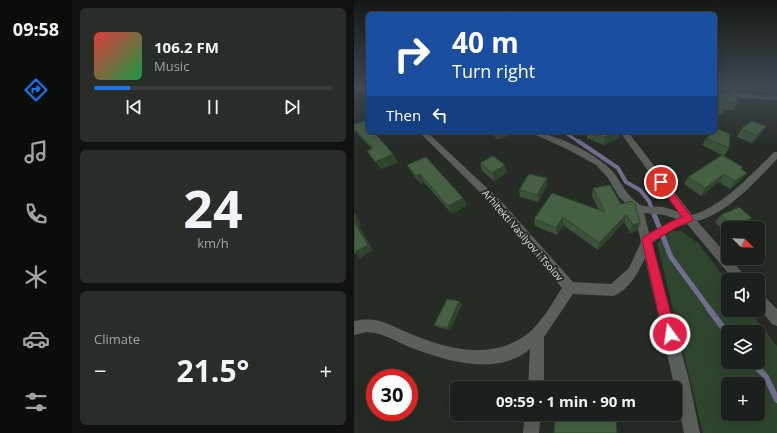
<!DOCTYPE html>
<meta charset="utf-8">
<style>
body{margin:0;font-family:"Open Sans",sans-serif;background:#292d29;color:#f1f3f6;height:100vh;display:flex;flex-direction:column;font-size:15px;white-space:nowrap}
*{box-sizing:border-box;margin:0}
p{font-size:13px;color:#a0a3a3}
.icon{flex:none;width:22px;height:22px;fill:none;stroke:currentColor;stroke-width:2;stroke-linecap:round;stroke-linejoin:round}
.map{position:relative;flex:1;overflow:hidden}
.panel{display:flex;flex-direction:column;gap:8px;padding:8px;background:#0f120f;width:282px}
.panel>*{flex:none}
.top-card{position:absolute;left:12px;top:12px;width:351px;height:122px;border-radius:6px;box-shadow:0 4px 16px #0002,0 0 0 1px #3a3e3b;background:#1a4fa0;color:#fff;overflow:hidden}
.needle{width:26px;rotate:113deg}
.buttons{position:absolute;left:367px;top:221px;display:grid;gap:8px}
.buttons a{display:grid;place-items:center;width:44px;height:44px;border-radius:6px;background:#1c201c;box-shadow:0 4px 16px #0002,0 0 0 1px #3a3e3b;font-size:20px}
.speed{position:absolute;left:12px;top:369px;display:flex;gap:8px;font-size:20px;font-weight:700;text-align:center}
.speed>*{display:grid;place-content:center;width:52px;height:52px;border-radius:50%;background:#1c201c;box-shadow:0 4px 16px #0002,0 0 0 1px #3a3e3b;line-height:1}
.speed .limit{border:6px solid #d22;background:#fff;color:#111}
.pin{position:absolute;display:grid;place-items:center;width:34px;height:34px;color:#fff;margin:-17px;border:2px solid #fff;border-radius:50%;box-shadow:0 1px 4px #0007}
.me{position:absolute;width:44px;margin:-22px;rotate:346deg;stroke-linejoin:round;filter:drop-shadow(0 0 3px #0008)}
.turn{display:flex;align-items:center;gap:14px;height:84px;padding:0 20px;font-size:18px}
.turn .icon{width:52px;height:52px;stroke-width:2.5}
.turn b{display:block;font-size:28px;line-height:34px}
.then{display:flex;align-items:center;height:38px;padding:0 20px;background:#0003;gap:8px;font-size:15px}
.big{font-size:30px;font-weight:700;line-height:1.1}
.panel .widget{flex:1;display:flex;flex-direction:column;justify-content:center;gap:6px;min-width:0;padding:0 14px;border-radius:6px;background:#292d29}
.panel .dial{align-items:center;gap:0}
.dial b{font-size:52px;line-height:1}
.song{display:flex;align-items:center;gap:12px}
.cover{width:48px;height:48px;border-radius:6px;background:linear-gradient(135deg,hsl(0 70% 55%),hsl(140 70% 35%))}
.played{height:4px;border-radius:2px;background:linear-gradient(90deg,#1a73e8 15%,#3a3e3b 15%)}
.keys{display:flex;justify-content:space-around;direction:ltr}
.heat{display:flex;justify-content:space-between;align-items:center;font-size:22px;direction:ltr}
.trip{position:absolute;left:96px;top:381px;width:232px;height:40px;border-radius:6px;background:#1c201c;box-shadow:0 4px 16px #0002,0 0 0 1px #3a3e3b;font-weight:700;line-height:40px;text-align:center}
main{display:flex;flex:1;min-height:0}
.tabs{display:flex;flex-direction:column;width:72px;justify-content:space-around;align-items:center;background:#0b0d0b;color:#a0a3a3}
.tabs .icon{width:28px;height:28px}
.tabs .active{color:#1a73e8}
.tabs b{font-size:18px;color:#f1f3f6}
.map>svg:first-child{display:block}
.green{fill:#2f452e;fill-rule:evenodd}
.lines{fill:none;stroke-linecap:round;stroke-linejoin:round}
.stream-far3{stroke:#726c90;stroke-width:3}
.stream-far2{stroke:#726c90;stroke-width:4}
.stream-far1{stroke:#726c90;stroke-width:5}
.stream{stroke:#726c90;stroke-width:6}
.minor{fill:#5a5f59;fill-rule:evenodd}
.wall{fill:#3b533a}
.shaded-wall{fill:#30432f}
.building{fill:#456043;stroke:#30432f}
.route{fill:#e11d48;stroke:#92132f}
.labels{text-anchor:middle;stroke-width:4;stroke-linejoin:round;paint-order:stroke}
.street-label{font-size:10px;fill:#e1e4e1;stroke:#262b26}
</style>
<main>
<nav class="tabs">
<b>09:58</b>
<svg class="icon active" aria-label="directions" viewBox="0 0 24 24"><path d="M12 3l9 9-9 9-9-9zM9 14v-3h6M13 9l2 2-2 2"/></svg>
<svg class="icon" aria-label="music" viewBox="0 0 24 24"><path d="M9 18V5l10-2v13"/><circle cx="6" cy="18" r="3"/><circle cx="16" cy="16" r="3"/></svg>
<svg class="icon" aria-label="phone" viewBox="0 0 24 24"><path d="M5 4h4l2 5-3 2q2 4 5 5l2-3 5 2v4C11 20 4 13 5 4z"/></svg>
<svg class="icon" aria-label="climate" viewBox="0 0 24 24"><path d="M12 3v18M4 7l16 10M4 17L20 7"/></svg>
<svg class="icon" aria-label="car" viewBox="0 0 24 24"><path d="M5 17H2v-5l4-1 3-4h7l3 4 3 1v5h-3M9 17h6M6 11h13"/><circle cx="7" cy="17" r="2"/><circle cx="17" cy="17" r="2"/></svg>
<svg class="icon" aria-label="filters" viewBox="0 0 24 24"><path d="M4 7h16M4 17h16"/><circle cx="9" cy="7" r="2"/><circle cx="15" cy="17" r="2"/></svg>
</nav>
<section class="panel">
<div class="widget">
<div class="song"><i class="cover"></i><div><b>106.2 FM</b><p>Music</p></div></div>
<div class="played"></div>
<div class="keys"><svg class="icon" aria-label="previous" viewBox="0 0 24 24"><path d="M18 5L8 12l10 7zM5 5v14"/></svg><svg class="icon" aria-label="pause" viewBox="0 0 24 24"><path d="M8 5v14M16 5v14"/></svg><svg class="icon" aria-label="next" viewBox="0 0 24 24"><path d="M6 5l10 7-10 7zM19 5v14"/></svg></div>
</div>
<div class="widget dial"><b>24</b><p>km/h</p></div>
<div class="widget"><p>Climate</p>
<div class="heat"><a>−</a><b class="big">21.5°</b><a>+</a></div>
</div>
</section>
<div class="map">
<svg width="423" height="433" viewBox="0 0 423 433">
<rect width="100%" height="100%" fill="#262b26"/>
<path class="green" d="M318,231H327L344,243L374,282V310H395L423,346V433H349L303,243ZM374,332H404V362H374ZM374,384H404V414H374Z"/>
<g class="lines">
<path class="stream-far3" d="M210,132L225,142"/>
<path class="stream-far2" d="M224,141L264,168L272,182L286,190L295,201L300,215"/>
<path class="stream-far1" d="M300,214L317,257L356,310"/>
<path class="stream" d="M355,309L374,334
M398,362L412,377L423,400"/>
<path class="minor" d="M0,86H5L14,92V97L0,88Z
M361,92L423,96V100L361,96Z
M65,132H73L148,202L219,282L257,284L275,268L287,242L280,211L265,197L254,178L242,165L213,149L175,132C200,132 244,154 260,173C269,185 272,195 285,204C291,208 302,206 309,207C314,208 319,210 324,212L266,132H274L338,215C368,207 398,174 420,152H423V159C402,181 374,213 343,221L374,256V258H376L394,280H380L333,224L323,227L298,243L335,380L346,433H330L319,380L291,258C284,273 275,290 259,296L219,294L190,337V388H174L176,349C142,377 93,361 58,348C45,343 34,336 21,333L13,332L0,335V321C24,316 33,324 55,333C94,350 143,362 178,330C190,318 199,302 208,288L142,208ZM290,213L310,215L323,219L295,233Z
M404,292L408,294L423,309V326L418,324L404,307Z
M171,414H187L185,433H169Z"/>
</g>
<path class="wall" d="M361,92L383,103L379,110H370L367,115L361,114Z
M0,124L44,162L27,169L13,151L18,149L0,130Z
M387,129L407,134L398,143L383,137Z
M137,132H157V134L144,140Z
M233,132H266L265,138L250,145L233,138Z
M352,138L375,148L370,156L348,145Z
M126,163L153,173L140,181L128,171Z
M53,165L109,198L113,205L98,214L70,182L67,184L58,173Z
M388,169L393,173L387,180L376,189L365,182L347,196L330,184L334,177Z
M193,185L184,202L166,197L165,190Z
M239,188L267,204L286,223L283,231L276,233L270,222L244,250L209,225L203,235L181,226L180,219L245,210L238,196Z
M367,215L391,226L386,228H374V233L373,234L361,222Z
M108,304L96,330L83,327L80,325Z"/>
<path class="shaded-wall" d="M412,126L407,134L398,143L403,136Z
M142,132H157V134L144,140Z
M263,132H266L265,138L250,145L251,137Z
M39,154L44,162L27,169L21,162Z
M151,165L153,173L140,181L138,173Z
M393,173L387,180L376,189L381,181Z
M66,174L70,182L67,184L62,176Z
M370,174L365,182L347,196L351,188Z
M193,178V185L184,202L183,195Z
M109,198L113,205L98,214L94,206Z
M0,212L2,214L7,226H5L19,250L6,258L0,253Z
M272,215L270,222L244,250L245,243Z
M209,217V225L203,235L202,228Z
M398,218L391,226L386,228H378L379,226Z
M286,223L283,231L276,233L279,225Z
M105,301L108,304L96,330L93,328Z"/>
<path class="building" d="M361,92L384,97L383,103H371L370,109L361,107Z
M10,121L14,125V132H20L39,154L21,162L13,151L19,148L0,129V124Z
M397,121L412,126L403,136L387,129Z
M364,129L376,134L375,148L352,138L360,132H361V131Z
M238,132H263L251,137Z
M368,155L389,167L387,169L393,173L381,181L370,174L351,188L334,177Z
M139,156L151,165L138,173L126,163Z
M72,157L109,198L94,206L66,174L62,176L53,165Z
M175,174L193,178L183,195L165,190Z
M256,185L267,204L277,201L281,204L286,223L279,225L272,215L245,243L209,217L202,228L180,219L198,193L251,212L239,188Z
M385,207L398,218L379,226L367,215Z
M0,222L14,245L0,253Z
M93,299L105,301L93,328L80,325Z
M201,414H239V416L262,417L263,433H200Z"/>
<linearGradient id="sky" x2="0" y2="1"><stop stop-color="#151815"/><stop offset="0.59" stop-color="#414a52"/><stop offset="1" stop-color="#414a52" stop-opacity="0"/></linearGradient>
<rect width="423" height="147" fill="url(#sky)"/>
<path class="route" d="M307,179L310,180L339,219L338,221L323,227L298,242L322,334L320,338L316,340L311,338L309,334L288,240L289,237L316,222L328,217L303,182Z"/>
<g class="labels">
<g class="street-label">
<text transform="translate(169 235) rotate(49)" y="4">Arhitekti Vasilyov i Tsolov</text>
</g>
</g>
</svg>
<div class="buttons">
<a><svg class="needle" viewBox="-14 -14 28 28"><path d="M0-13l5 13h-10z" fill="#e53935"/><path d="M0 13l5-13h-10z" fill="#a0a3a3"/></svg></a>
<a><svg class="icon" aria-label="sound" viewBox="0 0 24 24"><path d="M4 9h4l5-4v14l-5-4H4zM17 9q2 3 0 6"/></svg></a>
<a><svg class="icon" aria-label="layers" viewBox="0 0 24 24"><path d="M12 4l9 5-9 5-9-5zM3 14l9 5 9-5"/></svg></a>
<a>+</a>
</div>
<div class="speed"><div class="limit">30</div></div>
<div class="pin" style="left:307px;top:182px;background:#d93025"><svg class="icon" aria-label="arrive" viewBox="0 0 24 24"><path d="M6 21V4h12l-3 4 3 4H6"/></svg></div>
<svg class="me" style="left:316px;top:334px" viewBox="-20 -20 40 40"><circle r="17" fill="#e11d48" stroke="#fff" stroke-width="3"/><path d="M0-11L8 9 0 5-8 9z" fill="#fff"/></svg>
<div class="trip">09:59 · 1 min · 90 m</div>
<div class="top-card">
<div class="turn"><svg class="icon" aria-label="right" viewBox="0 0 24 24"><path d="M7 20v-9h11M14 6l5 5-5 5"/></svg><div><b>40 m</b>Turn right</div></div>
<div class="then">Then<svg class="icon" aria-label="left" viewBox="0 0 24 24"><path d="M17 20v-9H6M10 6l-5 5 5 5"/></svg></div>
</div>
</div>
</main>
